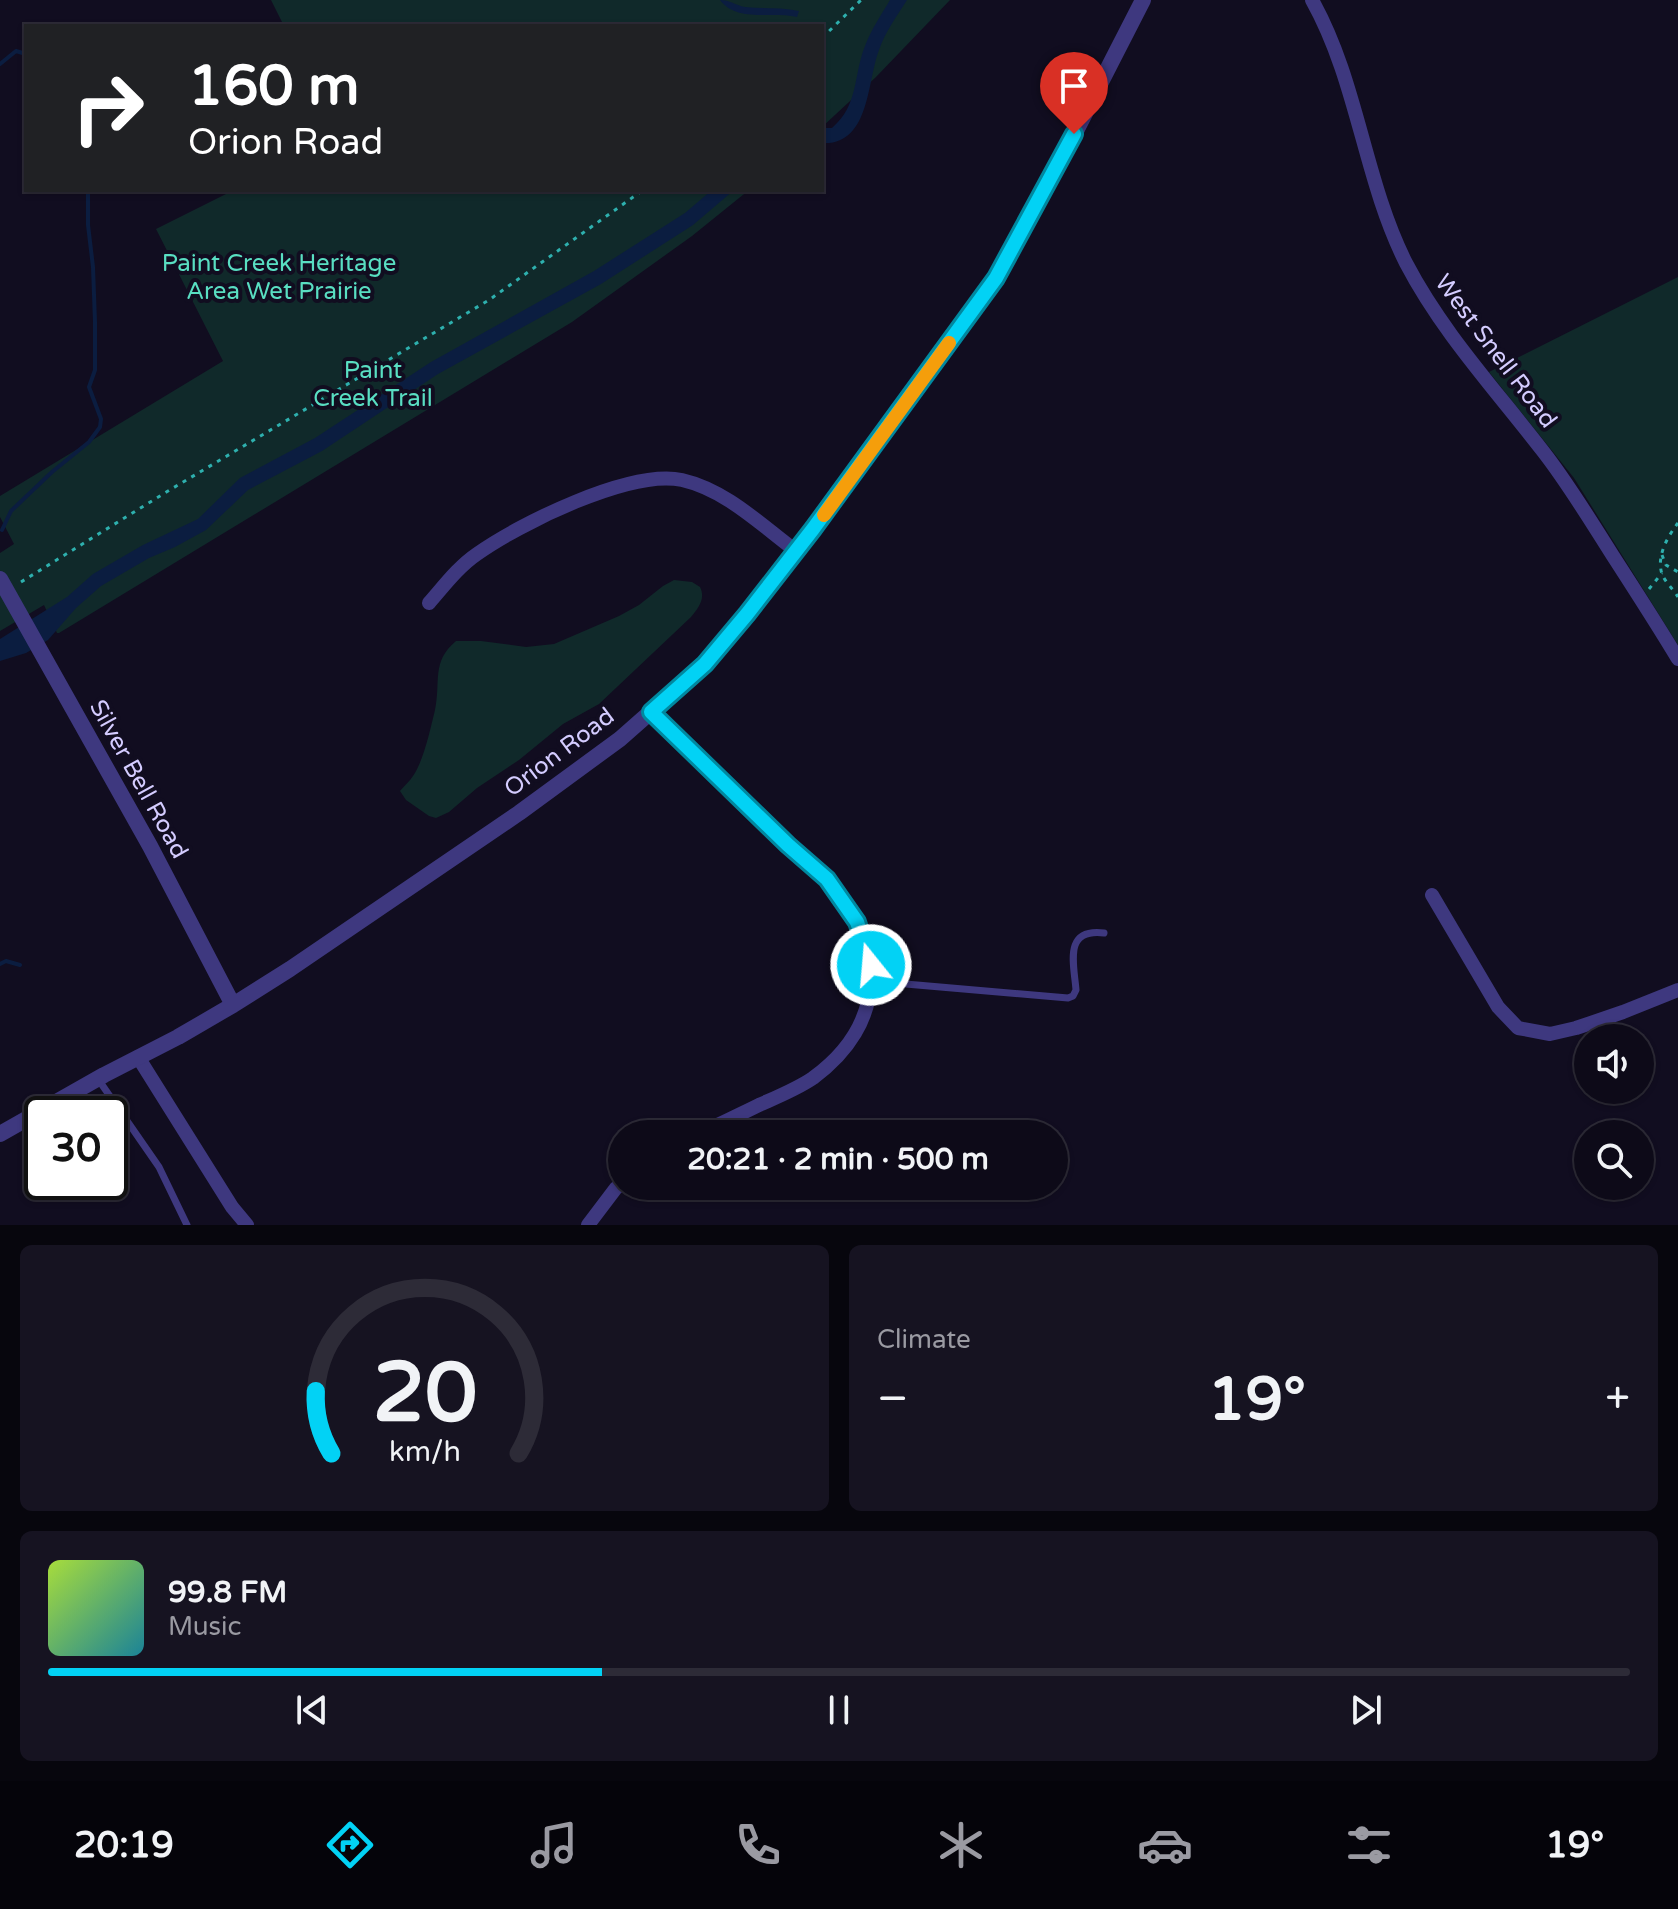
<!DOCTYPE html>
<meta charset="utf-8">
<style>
body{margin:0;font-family:"Varela Round",sans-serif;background:#161321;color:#f1f3f6;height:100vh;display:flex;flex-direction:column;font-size:30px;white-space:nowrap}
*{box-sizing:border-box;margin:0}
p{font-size:26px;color:#9a9aa2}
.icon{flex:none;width:44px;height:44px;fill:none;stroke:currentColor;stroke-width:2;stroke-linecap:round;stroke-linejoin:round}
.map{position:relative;height:1225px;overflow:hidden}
.panel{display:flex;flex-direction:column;gap:20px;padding:20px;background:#07060d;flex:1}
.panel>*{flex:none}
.banner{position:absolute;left:24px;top:24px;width:800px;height:168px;border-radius:0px;box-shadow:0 2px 6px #0004,0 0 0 2px #2d2b37;background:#202124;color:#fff;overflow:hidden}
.fabs{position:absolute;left:1574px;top:1024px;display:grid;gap:16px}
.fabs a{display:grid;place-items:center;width:80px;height:80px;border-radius:50%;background:#0d0a18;box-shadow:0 2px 6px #0004,0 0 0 2px #2d2b37;font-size:40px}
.speed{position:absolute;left:24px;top:1096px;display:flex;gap:16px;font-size:40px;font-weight:700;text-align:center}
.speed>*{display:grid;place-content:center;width:104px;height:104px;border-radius:50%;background:#0d0a18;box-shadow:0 2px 6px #0004,0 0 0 2px #2d2b37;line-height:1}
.speed .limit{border:4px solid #111;border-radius:12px;background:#fff;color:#111}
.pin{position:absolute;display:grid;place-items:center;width:68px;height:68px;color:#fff;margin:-82px -34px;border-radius:50% 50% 50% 0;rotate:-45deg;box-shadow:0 0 8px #0007}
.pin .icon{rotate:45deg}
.me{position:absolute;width:88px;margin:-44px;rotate:343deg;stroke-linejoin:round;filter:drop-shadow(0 0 6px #0008)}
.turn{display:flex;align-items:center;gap:28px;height:168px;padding:0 32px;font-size:36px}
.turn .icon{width:104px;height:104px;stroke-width:2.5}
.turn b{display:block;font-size:56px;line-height:68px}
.big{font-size:60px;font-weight:700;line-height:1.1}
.panel .tile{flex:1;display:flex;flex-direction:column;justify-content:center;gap:12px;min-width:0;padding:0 28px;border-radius:12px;background:#161321}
.panel .dial{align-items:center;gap:0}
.dial svg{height:208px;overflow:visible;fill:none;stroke:#2d2b37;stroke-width:7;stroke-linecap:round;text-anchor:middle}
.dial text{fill:#f1f3f6;stroke:none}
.song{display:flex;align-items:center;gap:24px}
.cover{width:96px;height:96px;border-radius:12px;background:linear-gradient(135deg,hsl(80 70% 55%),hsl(190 70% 35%))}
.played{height:8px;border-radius:4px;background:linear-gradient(90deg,#02d2f5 35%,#2d2b37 35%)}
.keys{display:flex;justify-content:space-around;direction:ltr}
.heat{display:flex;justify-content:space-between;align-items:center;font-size:44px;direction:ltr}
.panel .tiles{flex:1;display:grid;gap:20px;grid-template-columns:1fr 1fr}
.tile:last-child{grid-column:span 2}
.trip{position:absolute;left:608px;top:1120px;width:460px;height:80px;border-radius:40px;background:#0d0a18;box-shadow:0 2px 6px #0004,0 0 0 2px #2d2b37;font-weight:700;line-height:80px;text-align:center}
.menu{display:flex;height:128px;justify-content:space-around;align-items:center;background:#05040a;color:#9a9aa2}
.menu .icon{width:56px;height:56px}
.menu .active{color:#02d2f5}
.menu b{font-size:36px;color:#f1f3f6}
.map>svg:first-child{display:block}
.green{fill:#10292a}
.water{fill:#0b1d40}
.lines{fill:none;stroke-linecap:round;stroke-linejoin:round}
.stream{stroke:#0b1d40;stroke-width:4}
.path{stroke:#2eb0ae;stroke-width:3;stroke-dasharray:4 6;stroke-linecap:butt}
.service{stroke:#3e387f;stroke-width:7}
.minor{stroke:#3e387f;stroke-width:14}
.tertiary{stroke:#3e387f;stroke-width:16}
.route-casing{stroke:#01889f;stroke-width:20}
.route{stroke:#02d2f5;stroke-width:14}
.slow{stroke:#f59e0b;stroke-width:14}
.labels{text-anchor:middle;stroke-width:8;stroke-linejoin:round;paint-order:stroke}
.park-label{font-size:24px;fill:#59dec2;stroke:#110d20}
.street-label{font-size:24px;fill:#d4ccff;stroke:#110d20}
</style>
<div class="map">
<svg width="1678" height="1225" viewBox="0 0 1678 1225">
<rect width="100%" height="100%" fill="#110d20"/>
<path class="green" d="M271,0H950L876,77L822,127V26H284Z
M234,190H749L692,236L572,322L59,633H57L44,605L0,631V553L14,544L0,517V496L223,361L156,229Z
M1678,277V645L1574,478L1489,372Z
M674,580L692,582L700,587C706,599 698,608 691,617L599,704L563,724L519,760L477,788L449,812L436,818L429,816L406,800L400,791C404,786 410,781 413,776C424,760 430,730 435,710C441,681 431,662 456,641H481L526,647L554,644L619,616L639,605L663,586Z"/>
<path class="water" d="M720,0C730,0 735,5 745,7C763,9 781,7 799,11L797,17C772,11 737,23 720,0Z
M890,0H907C897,16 885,32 879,50C867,81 870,146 822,143V128H832C859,105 853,76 865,46C871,30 881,15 890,0Z
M712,190H734L693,225L601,284L438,374L322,451L248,490L206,530L175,547L149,558L101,586L76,608L48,640L26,653L0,661V639L67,597L93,574L143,545L198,519L240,478L315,438L431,362L594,271L685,213Z"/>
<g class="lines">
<path class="stream" d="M0,64L16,51L26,54
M2,530L11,511L52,472L89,442L100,427L101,419L89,387L95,370V322L93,267L88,225V190
M0,964L6,961L20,965"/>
<path class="path" d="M822,38L861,0
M1678,523C1668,536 1656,556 1662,574C1665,582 1674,590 1678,597
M1662,555L1666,565L1678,572
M21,582L168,491L489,300L643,190
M1649,589L1662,573"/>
<path class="service" d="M871,981L1068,998L1073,996L1076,990C1074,964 1063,928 1104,933
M98,1079L159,1167L187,1225"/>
<path class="minor" d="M1312,0C1358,82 1364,180 1406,263C1442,332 1495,389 1542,450C1568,483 1590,520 1613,556C1635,590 1657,624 1678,659
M429,603C444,586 458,567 477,554C519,524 630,469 682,480C726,490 761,525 796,551
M651,712C690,750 729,788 768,827C787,845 809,860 827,879C888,944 887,1024 813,1078C797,1089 777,1097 759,1105C739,1115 719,1124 699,1134
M1432,895L1498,1007L1518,1028L1550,1034L1576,1028L1623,1012L1678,990
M138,1057L232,1207L247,1225
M588,1225L616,1188L622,1184"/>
<path class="tertiary" d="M0,579L150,846L233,1005
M0,1134L104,1075L178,1037L233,1005L290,969L519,813L620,739L705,664L747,614L813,529L996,278L1024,229L1035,203L1060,162L1143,0"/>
</g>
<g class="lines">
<defs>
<path id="route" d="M871,965L857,922L827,879L788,845L651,712L705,664L747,614L813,529L996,278L1074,134"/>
</defs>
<use href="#route" class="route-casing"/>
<use href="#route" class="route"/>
<path class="slow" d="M824,515L949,343"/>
</g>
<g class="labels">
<g class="park-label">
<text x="279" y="271">Paint Creek Heritage<tspan x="279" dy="28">Area Wet Prairie</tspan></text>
<text x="373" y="378">Paint<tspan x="373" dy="28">Creek Trail</tspan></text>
</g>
<g class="street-label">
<text transform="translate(1496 351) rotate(53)" y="8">West Snell Road</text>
<text transform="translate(559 752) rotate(-37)" y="8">Orion Road</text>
<text transform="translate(139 779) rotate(61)" y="8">Silver Bell Road</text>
</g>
</g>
</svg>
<div class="fabs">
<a><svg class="icon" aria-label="sound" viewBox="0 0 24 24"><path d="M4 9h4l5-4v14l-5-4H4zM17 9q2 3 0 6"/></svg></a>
<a><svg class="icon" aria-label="search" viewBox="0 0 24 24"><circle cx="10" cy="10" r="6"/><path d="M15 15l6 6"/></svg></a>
</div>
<div class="speed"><div class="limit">30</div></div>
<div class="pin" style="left:1074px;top:134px;background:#d93025"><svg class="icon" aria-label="arrive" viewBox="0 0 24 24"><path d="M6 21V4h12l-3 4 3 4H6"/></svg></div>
<svg class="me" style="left:871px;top:965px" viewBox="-20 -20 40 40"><circle r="17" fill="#02d2f5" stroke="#fff" stroke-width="3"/><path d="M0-11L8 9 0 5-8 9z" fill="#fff"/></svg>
<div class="trip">20:21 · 2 min · 500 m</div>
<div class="banner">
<div class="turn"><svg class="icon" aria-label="right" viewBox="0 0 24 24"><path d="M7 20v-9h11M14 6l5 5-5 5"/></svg><div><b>160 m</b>Orion Road</div></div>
</div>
</div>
<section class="panel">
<div class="tiles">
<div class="tile dial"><svg viewBox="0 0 100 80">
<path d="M14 69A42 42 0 1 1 86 69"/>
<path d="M14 69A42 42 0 0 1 8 45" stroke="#02d2f5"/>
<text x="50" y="56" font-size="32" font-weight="700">20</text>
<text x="50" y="72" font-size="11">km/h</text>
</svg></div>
<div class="tile"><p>Climate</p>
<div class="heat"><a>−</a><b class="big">19°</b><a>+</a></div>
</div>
<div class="tile">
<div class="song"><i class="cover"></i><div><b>99.8 FM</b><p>Music</p></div></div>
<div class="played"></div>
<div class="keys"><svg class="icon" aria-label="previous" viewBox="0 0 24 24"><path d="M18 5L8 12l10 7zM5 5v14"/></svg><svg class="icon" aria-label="pause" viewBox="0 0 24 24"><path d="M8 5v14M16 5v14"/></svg><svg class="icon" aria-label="next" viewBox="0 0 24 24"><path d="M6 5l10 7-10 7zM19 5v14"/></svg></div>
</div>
</div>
</section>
<nav class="menu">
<b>20:19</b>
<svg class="icon active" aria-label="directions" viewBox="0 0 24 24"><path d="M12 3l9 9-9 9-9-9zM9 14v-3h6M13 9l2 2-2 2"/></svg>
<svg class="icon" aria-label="music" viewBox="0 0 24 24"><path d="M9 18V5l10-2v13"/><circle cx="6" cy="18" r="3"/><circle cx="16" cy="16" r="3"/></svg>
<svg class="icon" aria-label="phone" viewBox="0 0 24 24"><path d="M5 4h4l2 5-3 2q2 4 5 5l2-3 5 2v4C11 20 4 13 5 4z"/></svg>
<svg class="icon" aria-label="climate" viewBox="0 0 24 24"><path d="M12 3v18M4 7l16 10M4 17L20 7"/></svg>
<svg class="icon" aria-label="car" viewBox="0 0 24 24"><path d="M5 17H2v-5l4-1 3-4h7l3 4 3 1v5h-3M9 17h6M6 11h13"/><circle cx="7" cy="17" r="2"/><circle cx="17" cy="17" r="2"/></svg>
<svg class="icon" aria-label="filters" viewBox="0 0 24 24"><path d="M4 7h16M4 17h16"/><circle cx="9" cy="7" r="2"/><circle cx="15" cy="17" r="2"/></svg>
<b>19°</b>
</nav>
